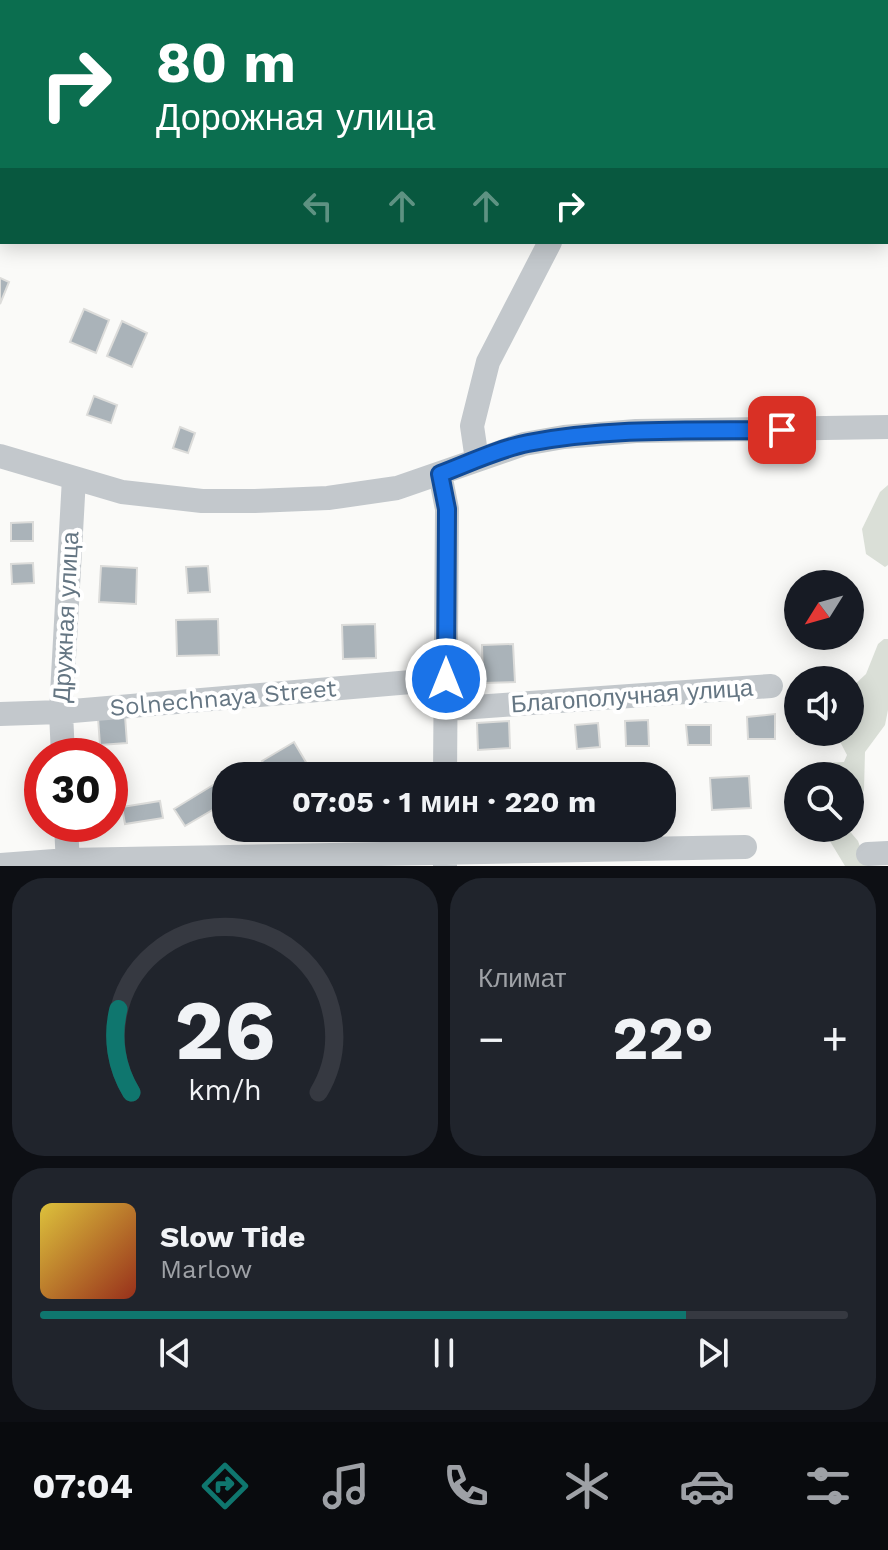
<!DOCTYPE html>
<html lang="ru">
<meta charset="utf-8">
<style>
body{margin:0;font-family:"Work Sans",sans-serif;background:#20242c;color:#f1f3f6;height:100vh;display:flex;flex-direction:column;font-size:30px;white-space:nowrap}
*{box-sizing:border-box;margin:0}
p{font-size:26px;color:#9ea1a6}
.icon{flex:none;width:44px;height:44px;fill:none;stroke:currentColor;stroke-width:2;stroke-linecap:round;stroke-linejoin:round}
.map{position:relative;height:866px;overflow:hidden}
.panel{display:flex;flex-direction:column;gap:12px;padding:12px;background:#0d0f14;flex:1}
.panel>*{flex:none}
.guide{position:absolute;left:0px;top:0px;width:888px;height:244px;box-shadow:0 4px 20px #0003;background:#0b6e4f;color:#fff;overflow:hidden}
.needle{width:52px;rotate:233deg}
.buttons{position:absolute;left:784px;top:570px;display:grid;gap:16px}
.buttons a{display:grid;place-items:center;width:80px;height:80px;border-radius:50%;background:#171b24;box-shadow:0 4px 20px #0003;font-size:40px}
.speed{position:absolute;left:24px;top:738px;display:flex;gap:16px;font-size:40px;font-weight:700;text-align:center}
.speed>*{display:grid;place-content:center;width:104px;height:104px;border-radius:50%;background:#171b24;box-shadow:0 4px 20px #0003;line-height:1}
.speed .limit{border:12px solid #d22;background:#fff;color:#111}
.pin{position:absolute;display:grid;place-items:center;width:68px;height:68px;color:#fff;margin:-34px;border-radius:16px;box-shadow:0 4px 12px #0006}
.me{position:absolute;width:88px;margin:-44px;rotate:0deg;stroke-linejoin:round;filter:drop-shadow(0 0 6px #0008)}
.turn{display:flex;align-items:center;gap:28px;height:168px;padding:0 24px;font-size:36px}
.turn .icon{width:104px;height:104px;stroke-width:2.5}
.turn b{display:block;font-size:56px;line-height:68px}
.lanes{display:flex;align-items:center;height:76px;padding:0 24px;background:#0003;justify-content:center;gap:40px;direction:ltr}
.lanes .off{opacity:.35}
.big{font-size:60px;font-weight:700;line-height:1.1}
.panel .tile{flex:1;display:flex;flex-direction:column;justify-content:center;gap:12px;min-width:0;padding:0 28px;border-radius:32px;background:#20242c}
.panel .dial{align-items:center;gap:0}
.dial svg{height:208px;overflow:visible;fill:none;stroke:#363941;stroke-width:7;stroke-linecap:round;text-anchor:middle}
.dial text{fill:#f1f3f6;stroke:none}
.song{display:flex;align-items:center;gap:24px}
.cover{width:96px;height:96px;border-radius:12px;background:linear-gradient(135deg,hsl(50 70% 55%),hsl(10 70% 35%))}
.played{height:8px;border-radius:4px;background:linear-gradient(90deg,#0f766e 80%,#363941 80%)}
.keys{display:flex;justify-content:space-around;direction:ltr}
.heat{display:flex;justify-content:space-between;align-items:center;font-size:44px;direction:ltr}
.panel .tiles{flex:1;display:grid;gap:12px;grid-template-columns:1fr 1fr}
.tile:last-child{grid-column:span 2}
.trip{position:absolute;left:212px;top:762px;width:464px;height:80px;border-radius:32px;background:#171b24;box-shadow:0 4px 20px #0003;font-weight:700;line-height:80px;text-align:center}
.dock{display:flex;height:128px;justify-content:space-around;align-items:center;background:#090b0e;color:#9ea1a6}
.dock .icon{width:56px;height:56px}
.dock .on{color:#0f766e}
.dock b{font-size:36px;color:#f1f3f6}
.map>svg:first-child{display:block}
.green{fill:#dadfd7}
.water{fill:#bbc7cb}
.building{fill:#aab3b9;stroke:#dcdcda;stroke-width:2}
.lines{fill:none;stroke-linecap:round;stroke-linejoin:round}
.minor{stroke:#c3c8cc;stroke-width:24}
.route-casing{stroke:#114b97;stroke-width:20}
.route{stroke:#1a73e8;stroke-width:14}
.labels{text-anchor:middle;stroke-width:8;stroke-linejoin:round;paint-order:stroke}
.street-label{font-size:24px;fill:#657683;stroke:#fff}
</style>
<div class="map">
<svg width="888" height="866" viewBox="0 0 888 866">
<rect width="100%" height="100%" fill="#fafaf8"/>
<path class="green" d="M888,485V565L885,567L866,554L862,529L880,492Z
M884,639H888V710L885,725L865,752L864,790L850,814V776H821V763L844,762L847,755L835,732H850V689L866,674L878,644Z
M822,828H847L858,841L867,866H845Z"/>
<path class="water" d="M41,0H657L45,2Z"/>
<path class="building" d="M0,278L9,282L0,304Z
M84,309L109,320L96,353L70,342Z
M122,321L147,333L132,367L107,356Z
M94,396L117,405L111,423L87,415Z
M180,427L195,433L188,453L173,448Z
M33,522V541H11V523Z
M33,563L34,583L12,584L11,564Z
M101,566L137,568L136,604L99,602Z
M208,566L210,592L188,593L186,567Z
M218,619L219,655L177,656L176,620Z
M375,624L376,658L343,659L342,625Z
M513,644L515,682L483,683L482,645Z
M775,714V739H748L747,717Z
M125,716L127,743L100,745L98,718Z
M648,720L649,746H626L625,721Z
M509,721L510,748L478,750L477,723Z
M598,723L600,747L577,749L575,725Z
M686,725H711V745H688Z
M294,742L310,769L297,776H271L262,761Z
M749,776L751,808L712,810L710,778Z
M218,782L226,795V802L185,826L174,809Z
M160,801L163,818L125,824L122,807Z"/>
<g class="lines">
<path class="minor" d="M0,456L122,492L202,501H255L328,498L397,488L524,444L564,437L636,431L888,427
M477,460L472,426L488,362L550,242
M440,474L447,509L445,776
M446,709L771,686
M0,714L61,712L446,679
M63,756L61,712L74,478
M66,824L68,866
M868,854L888,853
M0,865L68,860L745,847
M445,866V828"/>
</g>
<g class="lines">
<defs>
<path id="route" d="M446,679L447,509L440,474C469,463 498,449 528,443C611,427 698,431 782,430"/>
</defs>
<use href="#route" class="route-casing"/>
<use href="#route" class="route"/>
</g>
<g class="labels">
<g class="street-label">
<text transform="translate(66 617) rotate(-87)" y="8">Дружная улица</text>
<text transform="translate(632 696) rotate(-4)" y="8">Благополучная улица</text>
<text transform="translate(223 698) rotate(-5)" y="8">Solnechnaya Street</text>
</g>
</g>
</svg>
<div class="buttons">
<a><svg class="needle" viewBox="-14 -14 28 28"><path d="M0-13l5 13h-10z" fill="#e53935"/><path d="M0 13l5-13h-10z" fill="#9ea1a6"/></svg></a>
<a><svg class="icon" aria-label="sound" viewBox="0 0 24 24"><path d="M4 9h4l5-4v14l-5-4H4zM17 9q2 3 0 6"/></svg></a>
<a><svg class="icon" aria-label="search" viewBox="0 0 24 24"><circle cx="10" cy="10" r="6"/><path d="M15 15l6 6"/></svg></a>
</div>
<div class="speed"><div class="limit">30</div></div>
<div class="pin" style="left:782px;top:430px;background:#d93025"><svg class="icon" aria-label="arrive" viewBox="0 0 24 24"><path d="M6 21V4h12l-3 4 3 4H6"/></svg></div>
<svg class="me" style="left:446px;top:679px" viewBox="-20 -20 40 40"><circle r="17" fill="#1a73e8" stroke="#fff" stroke-width="3"/><path d="M0-11L8 9 0 5-8 9z" fill="#fff"/></svg>
<div class="trip">07:05 · 1 мин · 220 m</div>
<div class="guide">
<div class="turn"><svg class="icon" aria-label="right" viewBox="0 0 24 24"><path d="M7 20v-9h11M14 6l5 5-5 5"/></svg><div><b>80 m</b>Дорожная улица</div></div>
<div class="lanes"><svg class="icon off" aria-label="left" viewBox="0 0 24 24"><path d="M17 20v-9H6M10 6l-5 5 5 5"/></svg><svg class="icon off" aria-label="ahead" viewBox="0 0 24 24"><path d="M12 20V5M6 11l6-6 6 6"/></svg><svg class="icon off" aria-label="ahead" viewBox="0 0 24 24"><path d="M12 20V5M6 11l6-6 6 6"/></svg><svg class="icon" aria-label="right" viewBox="0 0 24 24"><path d="M7 20v-9h11M14 6l5 5-5 5"/></svg></div>
</div>
</div>
<section class="panel">
<div class="tiles">
<div class="tile dial"><svg viewBox="0 0 100 80">
<path d="M14 69A42 42 0 1 1 86 69"/>
<path d="M14 69A42 42 0 0 1 9 37" stroke="#0f766e"/>
<text x="50" y="56" font-size="32" font-weight="700">26</text>
<text x="50" y="72" font-size="11">km/h</text>
</svg></div>
<div class="tile"><p>Климат</p>
<div class="heat"><a>−</a><b class="big">22°</b><a>+</a></div>
</div>
<div class="tile">
<div class="song"><i class="cover"></i><div><b>Slow Tide</b><p>Marlow</p></div></div>
<div class="played"></div>
<div class="keys"><svg class="icon" aria-label="previous" viewBox="0 0 24 24"><path d="M18 5L8 12l10 7zM5 5v14"/></svg><svg class="icon" aria-label="pause" viewBox="0 0 24 24"><path d="M8 5v14M16 5v14"/></svg><svg class="icon" aria-label="next" viewBox="0 0 24 24"><path d="M6 5l10 7-10 7zM19 5v14"/></svg></div>
</div>
</div>
</section>
<nav class="dock">
<b>07:04</b>
<svg class="icon on" aria-label="directions" viewBox="0 0 24 24"><path d="M12 3l9 9-9 9-9-9zM9 14v-3h6M13 9l2 2-2 2"/></svg>
<svg class="icon" aria-label="music" viewBox="0 0 24 24"><path d="M9 18V5l10-2v13"/><circle cx="6" cy="18" r="3"/><circle cx="16" cy="16" r="3"/></svg>
<svg class="icon" aria-label="phone" viewBox="0 0 24 24"><path d="M5 4h4l2 5-3 2q2 4 5 5l2-3 5 2v4C11 20 4 13 5 4z"/></svg>
<svg class="icon" aria-label="climate" viewBox="0 0 24 24"><path d="M12 3v18M4 7l16 10M4 17L20 7"/></svg>
<svg class="icon" aria-label="car" viewBox="0 0 24 24"><path d="M5 17H2v-5l4-1 3-4h7l3 4 3 1v5h-3M9 17h6M6 11h13"/><circle cx="7" cy="17" r="2"/><circle cx="17" cy="17" r="2"/></svg>
<svg class="icon" aria-label="filters" viewBox="0 0 24 24"><path d="M4 7h16M4 17h16"/><circle cx="9" cy="7" r="2"/><circle cx="15" cy="17" r="2"/></svg>
</nav>
